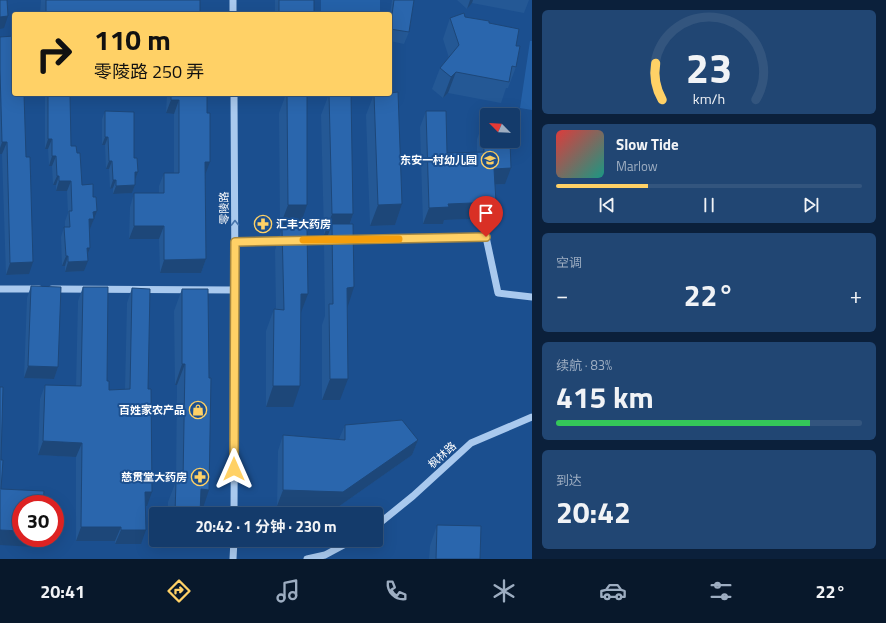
<!DOCTYPE html>
<html lang="zh">
<meta charset="utf-8">
<style>
body{margin:0;font-family:"Titillium Web","Noto Sans SC",sans-serif;background:#214673;color:#f1f3f6;height:100vh;display:flex;flex-direction:column;font-size:15px;white-space:nowrap}
*{box-sizing:border-box;margin:0}
p{font-size:13px;color:#9dadc1}
.icon{flex:none;width:22px;height:22px;fill:none;stroke:currentColor;stroke-width:2;stroke-linecap:round;stroke-linejoin:round}
.map{position:relative;flex:1;overflow:hidden}
.drawer{display:flex;flex-direction:column;gap:10px;padding:10px;background:#0b203b;width:354px}
.drawer>*{flex:none}
.hud{position:absolute;left:12px;top:12px;width:380px;height:84px;border-radius:4px;box-shadow:0 4px 16px #0002,0 0 0 1px #33557e;background:#ffd166;color:#111;overflow:hidden}
.needle{width:26px;rotate:294deg}
.buttons{position:absolute;left:480px;top:108px;display:grid;gap:8px}
.buttons a{display:grid;place-items:center;width:40px;height:40px;border-radius:4px;background:#143b6b;box-shadow:0 4px 16px #0002,0 0 0 1px #33557e;font-size:20px}
.speed{position:absolute;left:12px;top:495px;display:flex;gap:8px;font-size:20px;font-weight:700;text-align:center}
.speed>*{display:grid;place-content:center;width:52px;height:52px;border-radius:50%;background:#143b6b;box-shadow:0 4px 16px #0002,0 0 0 1px #33557e;line-height:1}
.speed .limit{border:6px solid #d22;background:#fff;color:#111}
.pin{position:absolute;display:grid;place-items:center;width:34px;height:34px;color:#fff;margin:-41px -17px;border-radius:50% 50% 50% 0;rotate:-45deg;box-shadow:0 0 4px #0007}
.pin .icon{rotate:45deg}
.me{position:absolute;width:44px;margin:-22px;rotate:0deg;stroke-linejoin:round;filter:drop-shadow(0 0 3px #0008)}
.turn{display:flex;align-items:center;gap:14px;height:84px;padding:0 16px;font-size:18px}
.turn .icon{width:52px;height:52px;stroke-width:2.5}
.turn b{display:block;font-size:28px;line-height:34px}
.big{font-size:30px;font-weight:700;line-height:1.1}
.drawer .widget{flex:1;display:flex;flex-direction:column;justify-content:center;gap:6px;min-width:0;padding:0 14px;border-radius:6px;background:#214673}
.drawer .dial{align-items:center;gap:0}
.dial svg{height:104px;overflow:visible;fill:none;stroke:#33557e;stroke-width:7;stroke-linecap:round;text-anchor:middle}
.dial text{fill:#f1f3f6;stroke:none}
.song{display:flex;align-items:center;gap:12px}
.cover{width:48px;height:48px;border-radius:6px;background:linear-gradient(135deg,hsl(0 70% 55%),hsl(170 70% 35%))}
.played{height:4px;border-radius:2px;background:linear-gradient(90deg,#ffd166 30%,#33557e 30%)}
.keys{display:flex;justify-content:space-around;direction:ltr}
.heat{display:flex;justify-content:space-between;align-items:center;font-size:22px;direction:ltr}
.charge{height:6px;border-radius:3px;background:linear-gradient(90deg,#34c759 83%,#33557e 0)}
.trip{position:absolute;left:149px;top:507px;width:234px;height:40px;border-radius:4px;background:#143b6b;box-shadow:0 4px 16px #0002,0 0 0 1px #33557e;font-weight:700;line-height:40px;text-align:center}
.dock{display:flex;height:64px;justify-content:space-around;align-items:center;background:#08182b;color:#9dadc1}
.dock .icon{width:28px;height:28px}
.dock .on{color:#ffd166}
.dock b{font-size:18px;color:#f1f3f6}
main{display:flex;flex:1;min-height:0}
.map>svg:first-child{display:block}
.green{fill:#2461a8}
.lines{fill:none;stroke-linecap:round;stroke-linejoin:round}
.minor{stroke:#a9c9ee;stroke-width:7}
.wall{fill:#245895}
.shaded-wall{fill:#1d4779}
.building{fill:#2a66ad;stroke:#1d4779}
.oneway{stroke:#4674ac}
.route-casing{stroke:#a68842;stroke-width:10}
.route{stroke:#ffd166;stroke-width:7}
.slow{stroke:#f59e0b;stroke-width:7}
.labels{text-anchor:middle;stroke-width:4;stroke-linejoin:round;paint-order:stroke}
.poi-label{font-size:11px;font-weight:bold;fill:#fff;stroke:#1b4f8f;text-anchor:end}
.street-label{font-size:11px;fill:#fff;stroke:#1b4f8f}
</style>
<main>
<div class="map">
<svg width="532" height="559" viewBox="0 0 532 559">
<rect width="100%" height="100%" fill="#1b4f8f"/>
<path class="green" d="M321,0H380V14H321Z
M530,41H532V110L520,108Z"/>
<g class="lines">
<path class="minor" d="M233,0V14
M234,94L235,290L234,514
M345,240L486,237L498,293L532,297
M297,241L335,240
M235,242L287,241
M0,289H39
M52,289L235,290
M376,526L413,496L471,443L532,417
M233,559L234,540
M307,559L325,555L353,540"/>
</g>
<path class="wall" d="M41,0H200V14H40Z
M275,0H314V14H275Z
M392,0H414L409,32L404,44L390,41V14Z
M457,0H529L524,13L472,3L467,9Z
M465,17L489,23L516,46V67L508,88H506L501,103L448,93L443,98L432,89L440,68L449,58L443,39L450,18Z
M0,37L26,157L29,274L6,275L2,154H0Z
M45,94H70L71,146L77,153L82,185L93,221L90,229H89L88,255L84,271L65,272V266H62L61,237L64,227H65V221L68,213L67,191H56V185H53L52,166H49L48,149H45Z
M167,94H207L205,174L206,259L201,273H160L159,239H129L130,207L134,193H159V186L164,173H174V114L166,113Z
M286,94H307L300,226H280L279,113Z
M329,94L353,214L350,224L347,306L340,400H322V325L325,316L324,245L328,235H324L321,115Z
M374,94L402,204L395,225L370,226L366,115Z
M105,111L134,158L138,172L135,180V185L132,193L113,194V188L110,189L109,169H106L105,145H102V119Z
M426,111L447,153L477,152V139L483,123L505,184L495,185L496,202L490,218L444,220L443,224H423L420,127Z
M282,228L301,314L293,407H266V331L274,309H276L275,250Z
M31,286L58,367L54,379L24,378L27,298Z
M83,287L109,390L125,389L127,303L132,288L148,389L147,506H145L141,544H115V541H76V457L38,455L40,399L45,385L76,386L78,301Z
M182,289L202,511H200V514H168V502L176,481L177,385H175L174,311Z
M345,425L418,440L412,455L338,507L277,506L278,451L283,435L339,439Z
M437,525L480,559H429L430,546Z"/>
<path class="shaded-wall" d="M470,0H473L472,3L467,9Z
M8,16L4,28L0,29V17Z
M456,72L448,93L443,98L451,77Z
M171,100H179L174,114L166,113Z
M105,137H108L105,145H102Z
M48,139H52L48,149H45Z
M2,142H7L2,154H0V148Z
M52,156H56L52,166H49Z
M109,161H112L109,169H106Z
M205,162H210L205,175Z
M511,168L505,184L488,185L494,169Z
M135,172H138L135,180Z
M57,176H59L56,185H53Z
M113,180H116L113,188L110,189Z
M59,181H71L67,191H56Z
M135,185L132,193L113,194L116,186Z
M496,202L490,218L444,220L443,224H423L429,208L448,204Z
M402,204L395,225L370,226L378,205Z
M288,205H307L300,226H280Z
M97,211L90,229H85L89,219L93,212Z
M332,214H353L346,235L332,224L328,235H324Z
M134,226H164L159,239H129Z
M87,248H90L86,258Z
M66,256H68L65,266H62Z
M206,259L201,273H160L164,260Z
M88,261L84,271L65,272L68,262Z
M33,262L29,274L6,275L10,263Z
M354,287L347,309V288Z
M301,294H308L300,315Z
M182,364H185L177,385H175Z
M28,366L58,367L54,379L24,378Z
M330,379H348L340,400H322Z
M273,386H300L293,407H266Z
M418,440L412,455L338,507L277,506L283,490Z
M43,441L82,443L76,457L38,455Z
M201,489L209,490L202,511H193Z
M145,492H152L147,506H140Z
M81,527H121L115,541H76Z
M0,530L21,531V538H39L36,547L0,545Z
M121,530H146L141,544H115Z
M169,540H194L192,544H167Z"/>
<path class="building" d="M0,0H7L8,16L0,17Z
M46,0H200V14H46Z
M279,0H314V14H279Z
M394,0H414L409,32L390,29Z
M464,13L465,17L489,21V23L519,29L516,46H520L516,67L512,66L509,82L456,72L451,77L440,68L459,45L450,18Z
M14,36V94H24L26,157H30L33,262L10,263L7,142H2L0,70V37Z
M398,92L402,204L378,205L374,94H390V93Z
M48,94H70L71,146H76L77,153H80L82,185L93,184V197H96L97,211L93,212L94,219H89L90,248H87L88,261L68,262V256H66L64,227H70L69,211H72L71,181H59V176H57L56,156H52V139H48Z
M171,94H207V113H210V162H205L206,259L164,260V226H134V193H164V173H179V100H171Z
M287,94H307V205H288Z
M329,94H351L353,214H332Z
M105,111L134,112V158H137L138,172H135V185L116,186V180H113L112,161H109L108,137H105Z
M426,111H446L447,153L484,152L483,123H487V141H510L511,168L494,169L496,202L448,204L449,207L429,208Z
M332,224H353L354,287L347,288L348,379H330L329,304H333Z
M282,228H307L308,294H301L300,386H273L274,309L284,310Z
M31,286L61,287L58,367L28,366Z
M83,287H108L107,381H109V390L130,389L132,288L150,289L148,389H151L152,492H145L146,530H121V527H81L82,443L43,441L45,385L81,386Z
M182,289H208L209,378H211L209,490L201,489L200,514H175L176,481H183L185,364H182Z
M0,387H3L1,460H3L1,489L44,491L43,504H21V531L0,530Z
M402,420L418,440L343,492L283,490V435L345,440V425Z
M437,525L481,526L480,559H436Z"/>
<defs><path id="oneway-chevron" d="M-2-3.5L2.5 0L-2 3.5" fill="none" stroke-width="1.6" stroke-linecap="round" stroke-linejoin="round"/></defs>
<use class="oneway" href="#oneway-chevron" transform="translate(235 223) rotate(-91)"/>
<g class="lines">
<defs>
<path id="route" d="M234,469L235,242L486,237"/>
</defs>
<use href="#route" class="route-casing"/>
<use href="#route" class="route"/>
<path class="slow" d="M303,240L399,239"/>
</g>
<defs>
<symbol id="school-ring" viewBox="-11 -11 22 22"><circle r="9.5" fill="#1b4f8f" stroke="#ffd166" stroke-width="1.5"/><path d="M0-5L7-2L0 1L-7-2ZM-4 1L0 2.5L4 1V4Q0 6-4 4Z" fill="#ffd166"/></symbol>
<symbol id="pharmacy-ring" viewBox="-11 -11 22 22"><circle r="9.5" fill="#1b4f8f" stroke="#ffd166" stroke-width="1.5"/><path d="M-2-6h4v4h4v4h-4v4h-4v-4h-4v-4h4Z" fill="#ffd166"/></symbol>
<symbol id="shop-ring" viewBox="-11 -11 22 22"><circle r="9.5" fill="#1b4f8f" stroke="#ffd166" stroke-width="1.5"/><path d="M-5-2.5h2.3a2.7 3.5 0 0 1 5.4 0H5L5.5 6h-11ZM-1.5-2.5h3a1.5 2.3 0 0 0-3 0Z" fill="#ffd166"/></symbol>
</defs>
<g fill-rule="evenodd">
<use href="#school-ring" x="480" y="150" width="20" height="20"/>
<use href="#pharmacy-ring" x="253" y="214" width="20" height="20"/>
<use href="#shop-ring" x="188" y="400" width="20" height="20"/>
<use href="#pharmacy-ring" x="190" y="467" width="20" height="20"/>
</g>
<g class="labels">
<g class="poi-label">
<text x="477" y="164">东安一村幼儿园</text>
<text x="276" y="228" text-anchor="start">汇丰大药房</text>
<text x="185" y="414">百姓家农产品</text>
<text x="187" y="481">慈贯堂大药房</text>
</g>
<g class="street-label">
<text transform="translate(224 208) rotate(-91)" y="4">零陵路</text>
<text transform="translate(442 455) rotate(-42)" y="4">枫林路</text>
</g>
</g>
</svg>
<div class="buttons">
<a><svg class="needle" viewBox="-14 -14 28 28"><path d="M0-13l5 13h-10z" fill="#e53935"/><path d="M0 13l5-13h-10z" fill="#9dadc1"/></svg></a>
</div>
<div class="speed"><div class="limit">30</div></div>
<div class="pin" style="left:486px;top:237px;background:#d93025"><svg class="icon" aria-label="arrive" viewBox="0 0 24 24"><path d="M6 21V4h12l-3 4 3 4H6"/></svg></div>
<svg class="me" style="left:234px;top:469px" viewBox="-20 -20 40 40"><path d="M0-17L14 15 0 8-14 15z" fill="#ffd166" stroke="#fff" stroke-width="4"/></svg>
<div class="trip">20:42 · 1 分钟 · 230 m</div>
<div class="hud">
<div class="turn"><svg class="icon" aria-label="right" viewBox="0 0 24 24"><path d="M7 20v-9h11M14 6l5 5-5 5"/></svg><div><b>110 m</b>零陵路 250 弄</div></div>
</div>
</div>
<section class="drawer">
<div class="widget dial"><svg viewBox="0 0 100 80">
<path d="M14 69A42 42 0 1 1 86 69"/>
<path d="M14 69A42 42 0 0 1 9 41" stroke="#ffd166"/>
<text x="50" y="56" font-size="32" font-weight="700">23</text>
<text x="50" y="72" font-size="11">km/h</text>
</svg></div>
<div class="widget">
<div class="song"><i class="cover"></i><div><b>Slow Tide</b><p>Marlow</p></div></div>
<div class="played"></div>
<div class="keys"><svg class="icon" aria-label="previous" viewBox="0 0 24 24"><path d="M18 5L8 12l10 7zM5 5v14"/></svg><svg class="icon" aria-label="pause" viewBox="0 0 24 24"><path d="M8 5v14M16 5v14"/></svg><svg class="icon" aria-label="next" viewBox="0 0 24 24"><path d="M6 5l10 7-10 7zM19 5v14"/></svg></div>
</div>
<div class="widget"><p>空调</p>
<div class="heat"><a>−</a><b class="big">22°</b><a>+</a></div>
</div>
<div class="widget"><p>续航 · 83%</p><b class="big">415 km</b><div class="charge"></div></div>
<div class="widget"><p>到达</p><b class="big">20:42</b></div>
</section>
</main>
<nav class="dock">
<b>20:41</b>
<svg class="icon on" aria-label="directions" viewBox="0 0 24 24"><path d="M12 3l9 9-9 9-9-9zM9 14v-3h6M13 9l2 2-2 2"/></svg>
<svg class="icon" aria-label="music" viewBox="0 0 24 24"><path d="M9 18V5l10-2v13"/><circle cx="6" cy="18" r="3"/><circle cx="16" cy="16" r="3"/></svg>
<svg class="icon" aria-label="phone" viewBox="0 0 24 24"><path d="M5 4h4l2 5-3 2q2 4 5 5l2-3 5 2v4C11 20 4 13 5 4z"/></svg>
<svg class="icon" aria-label="climate" viewBox="0 0 24 24"><path d="M12 3v18M4 7l16 10M4 17L20 7"/></svg>
<svg class="icon" aria-label="car" viewBox="0 0 24 24"><path d="M5 17H2v-5l4-1 3-4h7l3 4 3 1v5h-3M9 17h6M6 11h13"/><circle cx="7" cy="17" r="2"/><circle cx="17" cy="17" r="2"/></svg>
<svg class="icon" aria-label="filters" viewBox="0 0 24 24"><path d="M4 7h16M4 17h16"/><circle cx="9" cy="7" r="2"/><circle cx="15" cy="17" r="2"/></svg>
<b>22°</b>
</nav>
